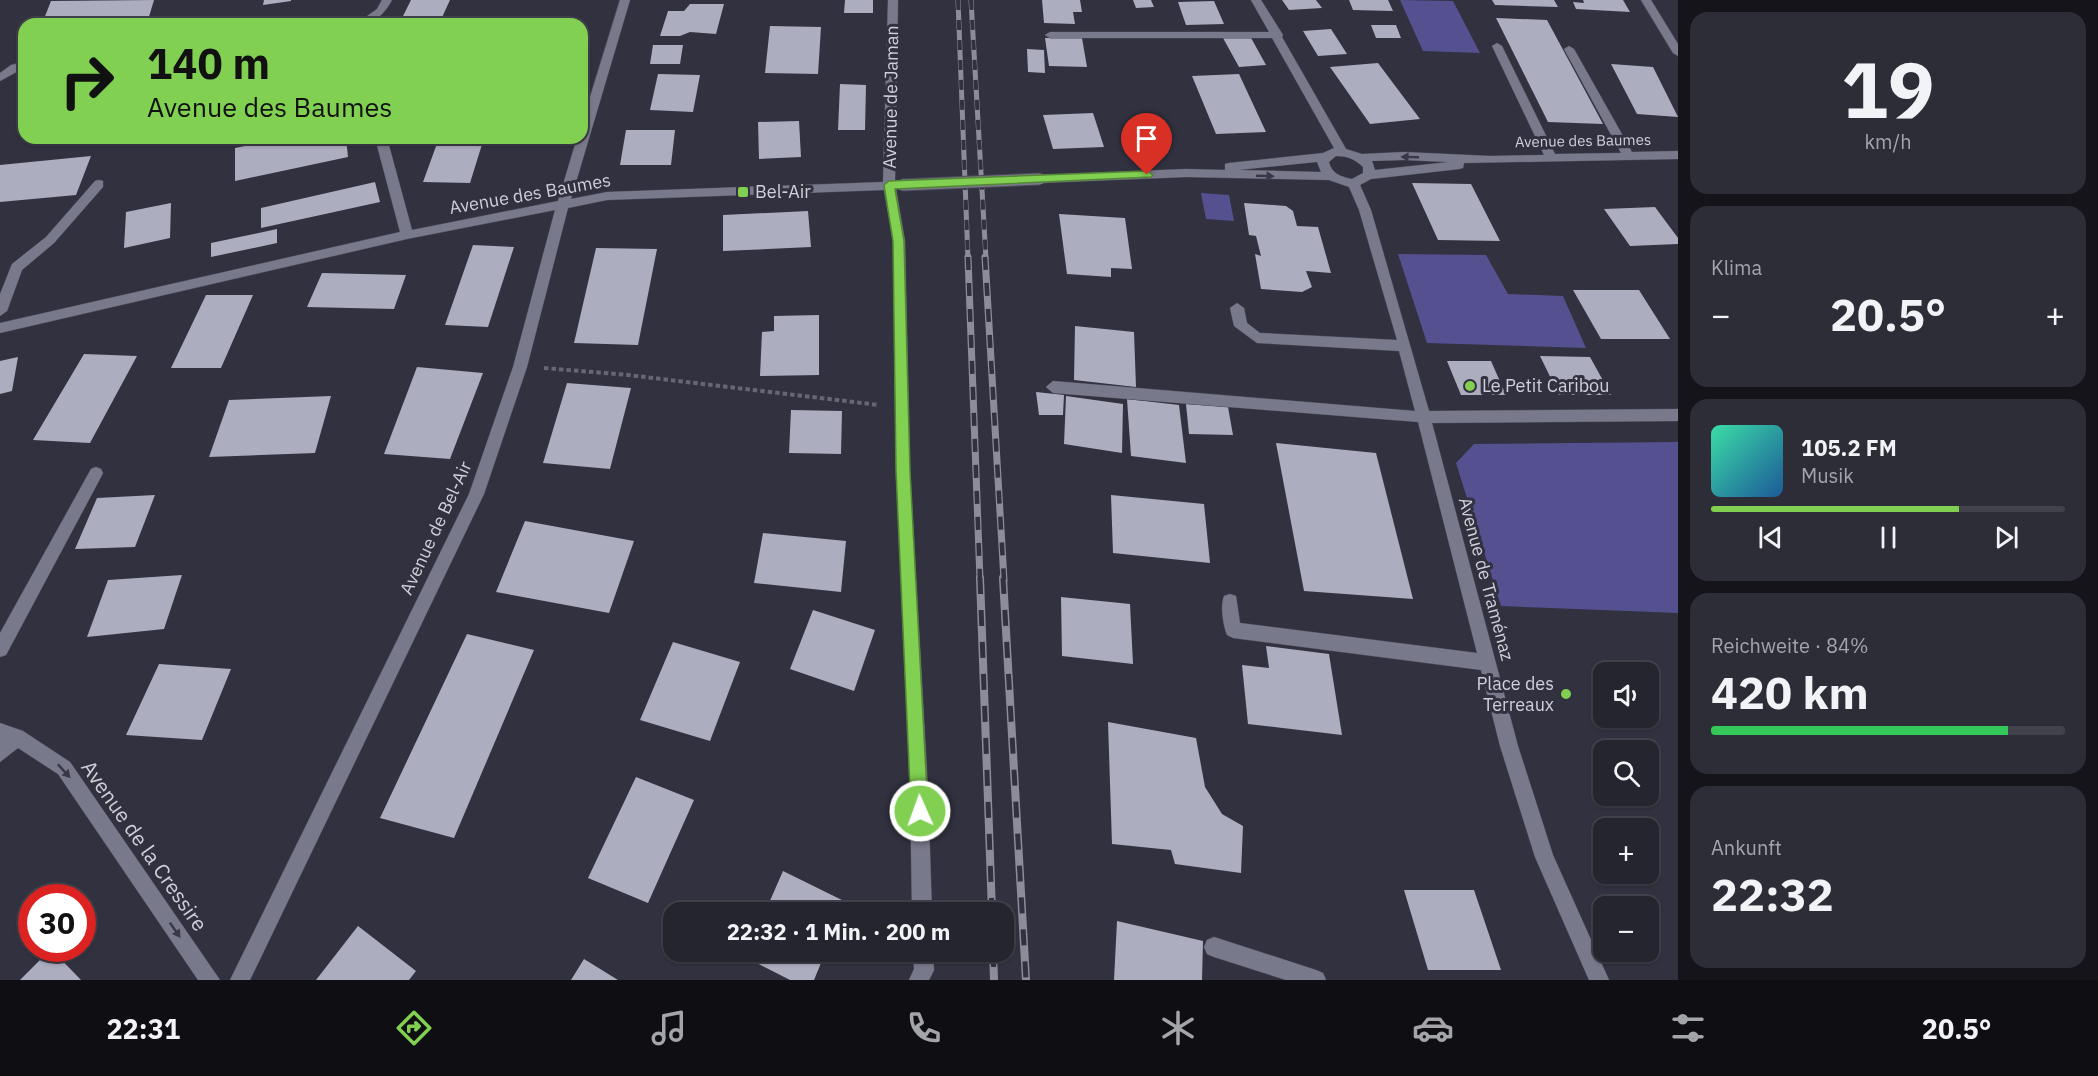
<!DOCTYPE html>
<html lang="de">
<meta charset="utf-8">
<style>
body{margin:0;font-family:"IBM Plex Sans",sans-serif;background:#2d2d38;color:#f1f3f6;height:100vh;display:flex;flex-direction:column;font-size:22px;white-space:nowrap}
*{box-sizing:border-box;margin:0}
p{font-size:20px;color:#a3a5ab}
.icon{flex:none;width:33px;height:33px;fill:none;stroke:currentColor;stroke-width:2;stroke-linecap:round;stroke-linejoin:round}
.map{position:relative;flex:1;overflow:hidden}
.sheet{display:flex;flex-direction:column;gap:12px;padding:12px;background:#14141a;width:420px}
.sheet>*{flex:none}
.guide{position:absolute;left:18px;top:18px;width:570px;height:126px;border-radius:18px;box-shadow:0 2px 4px #0004,0 0 0 2px #42424c;background:#81d051;color:#111;overflow:hidden}
.fabs{position:absolute;left:1593px;top:662px;display:grid;gap:12px}
.fabs a{display:grid;place-items:center;width:66px;height:66px;border-radius:12px;background:#252530;box-shadow:0 2px 4px #0004,0 0 0 2px #42424c;font-size:30px}
.speed{position:absolute;left:18px;top:884px;display:flex;gap:12px;font-size:30px;font-weight:700;text-align:center}
.speed>*{display:grid;place-content:center;width:78px;height:78px;border-radius:50%;background:#252530;box-shadow:0 2px 4px #0004,0 0 0 2px #42424c;line-height:1}
.speed .limit{border:9px solid #d22;background:#fff;color:#111}
.pin{position:absolute;display:grid;place-items:center;width:51px;height:51px;color:#fff;margin:-62px -26px;border-radius:50% 50% 50% 0;rotate:-45deg;box-shadow:0 0 6px #0007}
.pin .icon{rotate:45deg}
.me{position:absolute;width:66px;margin:-33px;rotate:358deg;stroke-linejoin:round;filter:drop-shadow(0 0 4px #0008)}
.turn{display:flex;align-items:center;gap:21px;height:126px;padding:0 30px;font-size:27px}
.turn .icon{width:78px;height:78px;stroke-width:2.5}
.turn b{display:block;font-size:42px;line-height:51px}
.big{font-size:45px;font-weight:700;line-height:1.1}
.sheet .tile{flex:1;display:flex;flex-direction:column;justify-content:center;gap:9px;min-width:0;padding:0 21px;border-radius:18px;background:#2d2d38}
.sheet .dial{align-items:center;gap:0}
.dial b{font-size:78px;line-height:1}
.song{display:flex;align-items:center;gap:18px}
.cover{width:72px;height:72px;border-radius:9px;background:linear-gradient(135deg,hsl(160 70% 55%),hsl(210 70% 35%))}
.played{height:6px;border-radius:3px;background:linear-gradient(90deg,#81d051 70%,#42424c 70%)}
.keys{display:flex;justify-content:space-around;direction:ltr}
.heat{display:flex;justify-content:space-between;align-items:center;font-size:33px;direction:ltr}
.charge{height:9px;border-radius:4px;background:linear-gradient(90deg,#34c759 84%,#42424c 0)}
.trip{position:absolute;left:663px;top:902px;width:351px;height:60px;border-radius:18px;background:#252530;box-shadow:0 2px 4px #0004,0 0 0 2px #42424c;font-weight:700;line-height:60px;text-align:center}
.tab-bar{display:flex;height:96px;justify-content:space-around;align-items:center;background:#0f0f13;color:#a3a5ab}
.tab-bar .icon{width:42px;height:42px}
.tab-bar .active{color:#81d051}
.tab-bar b{font-size:27px;color:#f1f3f6}
main{display:flex;flex:1;min-height:0}
.map>svg:first-child{display:block}
.green{fill:#555090}
.building{fill:#adadc0}
.lines{fill:none;stroke-linecap:round;stroke-linejoin:round}
.minor-casing{stroke:#4c4c59;stroke-width:1}
.path{stroke:#676774;stroke-width:4;stroke-dasharray:4.5 3;stroke-linecap:butt}
.minor{fill:#79798c;fill-rule:evenodd}
.rail-far2-casing{stroke:#8d8d9a;stroke-width:5}
.rail-far1-casing{stroke:#8d8d9a;stroke-width:7}
.rail-casing{stroke:#8d8d9a;stroke-width:8}
.rail-far2{stroke:#313140;stroke-width:4;stroke-dasharray:10;stroke-linecap:butt}
.rail-far1{stroke:#313140;stroke-width:4.5;stroke-dasharray:13;stroke-linecap:butt}
.rail{stroke:#313140;stroke-width:5;stroke-dasharray:16;stroke-linecap:butt}
.minor-bridge-casing{stroke:#4c4c59;stroke-width:13;stroke-linecap:butt}
.minor-bridge{stroke:#79798c;stroke-width:11}
.oneway{fill:#383848}
.route{fill:#81d051;stroke:#548735;stroke-width:1.5}
.poi-dot{fill:#81d051;stroke:#313140;stroke-width:2}
.labels{text-anchor:middle;stroke-width:6;stroke-linejoin:round;paint-order:stroke}
.far-street-label{font-size:15px;fill:#d0d0db;stroke:#313140}
.street-label{font-size:18px;fill:#d0d0db;stroke:#313140}
.poi-label{font-size:18px;fill:#d0d0db;stroke:#313140;text-anchor:start}
.near-street-label{font-size:21px;fill:#d0d0db;stroke:#313140}
</style>
<main>
<div class="map">
<svg width="1678" height="980" viewBox="0 0 1678 980">
<rect width="100%" height="100%" fill="#313140"/>
<path class="green" d="M1400,0L1453,1L1480,53L1423,51Z
M1201,193L1229,195L1234,221L1206,219Z
M1398,254L1486,255L1508,294L1563,296L1586,348L1427,343Z
M1678,442V613L1501,606L1456,463L1474,444Z"/>
<path class="building" d="M154,0L148,20L111,24H42L51,1Z
M264,0H291V1L263,5Z
M411,0H450L439,24H399Z
M845,0H873V13H844Z
M1042,0H1080L1082,12H1073L1075,24L1044,23Z
M1133,0H1151L1154,7L1136,8Z
M1282,0H1316L1322,8L1289,10Z
M1349,0H1388L1393,11L1353,10Z
M1492,0H1554L1558,7L1495,5Z
M1583,0H1623L1630,12L1576,9L1573,2L1584,3Z
M1214,1L1224,24L1186,25L1178,2Z
M690,4H724L716,34L690,32L680,36H660L668,11H684Z
M1496,18L1547,20L1603,124L1548,122Z
M1371,25H1396L1401,38H1376Z
M770,26L821,27L818,74L765,73Z
M1331,29L1347,54L1318,56L1303,31Z
M1250,36L1266,65L1239,67L1223,38Z
M1045,38H1082L1087,67L1049,66Z
M653,45H683L680,64H650Z
M1027,49L1044,50L1045,73L1028,72Z
M1378,63L1420,119L1370,124L1330,67Z
M1611,64L1653,67L1678,117L1637,114Z
M658,74L700,75L693,112L650,110Z
M1239,74L1266,132L1216,134L1192,76Z
M840,84L866,85L865,130H838Z
M1093,113L1104,147L1053,149L1043,115Z
M799,121L801,157L759,159L758,122Z
M626,130H675L671,165H620Z
M283,138H346L348,157L235,181V148Z
M439,138H484L470,183L423,182Z
M91,156L76,195L0,202V165Z
M375,182L380,202L261,228V208Z
M1412,183L1471,184L1500,241L1438,240Z
M171,203L170,238L124,248L126,212Z
M1244,203L1286,206L1293,211L1297,226L1318,227L1331,273L1306,271L1312,287L1302,292L1261,289L1255,254L1261,256L1256,236L1249,235Z
M1655,207L1678,238V244L1630,246L1604,209Z
M808,211L811,247L723,251V215Z
M1059,214L1125,218L1132,269L1111,268V277L1067,274Z
M277,229V243L211,257V243Z
M473,245L514,247L488,327L445,325Z
M596,248L657,249L638,345L574,343Z
M322,273L406,275L394,309L307,307Z
M1573,290H1639L1670,339H1601Z
M206,295H253L221,368H171Z
M819,315V375L760,376L762,332L774,331V316Z
M1075,326L1134,332L1136,387L1074,380Z
M84,354L137,356L90,443L33,440Z
M1540,356L1590,357L1611,395H1559Z
M18,357L12,391L0,394V361Z
M1447,361H1491L1506,395H1461Z
M417,367L483,373L450,459L384,454Z
M567,383L631,388L610,469L543,463Z
M1036,392L1064,395L1063,415H1039Z
M331,396L315,453L209,457L229,400Z
M1066,396L1123,404L1122,453L1064,444Z
M1127,399L1179,405L1186,463L1131,456Z
M1186,404L1228,407L1233,435L1189,434Z
M791,410L842,411L841,454L789,453Z
M1276,443L1376,453L1413,599L1304,591Z
M155,495L135,547L75,549L97,498Z
M1111,495L1204,504L1210,563L1113,553Z
M525,521L634,541L609,613L496,592Z
M763,533L846,541L841,592L754,583Z
M182,575L164,629L87,637L108,580Z
M1061,597L1130,604L1133,664L1062,656Z
M813,610L875,630L854,691L790,669Z
M467,634L534,650L454,838L380,818Z
M673,642L740,662L710,741L640,720Z
M1266,646L1329,654L1342,735L1248,724L1242,665L1269,668Z
M159,664L231,669L202,740L126,735Z
M1108,722L1196,738L1205,787L1222,814L1243,826L1241,873L1175,864L1171,850L1112,844Z
M636,777L694,800L648,903L588,878Z
M783,871L846,902L842,912H765Z
M1404,890H1474L1501,970H1428Z
M1117,921L1203,941L1202,980H1114Z
M358,926L416,971L409,980H316Z
M51,949L81,980H20Z
M748,951H826L814,980H790L745,957Z
M584,959L618,980H571Z"/>
<g class="lines">
<defs>
<path id="minor" d="M382,0H392C384,15 374,24 356,24L377,9Z
M620,0H630L571,199L607,192L883,182L888,0H898L895,181L906,182L908,185L906,188L896,189L905,241L910,471L928,790L932,912H912L910,790L896,471L893,241L884,190L607,200L568,208L527,367L484,494L250,980H230L469,494L513,367L555,210L407,239L0,333V323L400,232L375,138H387L412,230L558,201L577,138H582V123Z
M1251,0H1261L1283,35L1282,37L1346,149L1362,154L1404,152L1490,156L1544,155L1492,46L1497,43L1502,46L1555,154L1621,153L1564,49L1569,46L1574,49L1632,152L1678,151V159L1464,163L1463,168L1459,169L1371,179L1360,185L1371,210L1429,411L1678,409V421L1432,423L1518,746L1553,855L1609,980H1589L1535,857L1500,746L1481,670L1233,638L1227,635C1223,625 1220,606 1224,596L1230,594L1236,596L1240,623L1477,653L1418,422L1053,393L1046,387L1053,381L1415,411L1399,351L1257,343L1234,326L1230,308L1237,303L1244,308L1247,323L1260,333L1397,340L1359,210L1349,187L1329,180L1186,177L1040,183L1034,179L1040,175L1186,169L1225,170V164L1229,163L1323,153L1334,148L1272,38H1050L1045,35L1050,32H1269ZM1336,156C1347,156 1355,159 1363,167V173L1352,179C1341,177 1331,173 1329,162ZM1404,160L1449,162L1375,170L1372,161ZM1317,162L1321,172L1238,170Z
M1641,0H1651L1678,44V56L1673,53Z
M24,62V68L0,81V73L11,65Z
M99,180L103,181V187L54,243L22,270L7,311L0,316V294L12,264L46,237L95,181Z
M96,467L101,469L103,473L101,477L6,655L0,657V633L91,469Z
M0,723L23,731L70,762L220,980H198L58,774L18,748L0,762Z
M1214,937L1316,970L1323,973L1326,980H1286L1214,957L1207,954L1204,947L1207,940Z
M913,951H933L934,970L929,980H909L914,969Z"/>
</defs>
<use href="#minor" class="minor-casing"/>
<path class="path" d="M544,368L628,375L879,405"/>
<use href="#minor" class="minor"/>
<defs>
<path id="rail-far2" d="M958,0L968,259
M971,0L986,259"/>
<path id="rail-far1" d="M968,257L980,580
M985,257L1004,580"/>
<path id="rail" d="M980,578L992,912
M1003,578L1026,980
M993,951L994,980"/>
</defs>
<use href="#rail-far2" class="rail-far2-casing"/>
<use href="#rail-far1" class="rail-far1-casing"/>
<use href="#rail" class="rail-casing"/>
<use href="#rail-far2" class="rail-far2"/>
<use href="#rail-far1" class="rail-far1"/>
<use href="#rail" class="rail"/>
<defs>
<path id="minor-bridge" d="M902,185L1040,179"/>
</defs>
<use href="#minor-bridge" class="minor-bridge-casing"/>
<use href="#minor-bridge" class="minor-bridge"/>
</g>
<defs><path id="oneway-solid" d="M-6-.8H1V-3.2L6.5 0L1 3.2V.8H-6Z" transform="scale(1.5)"/></defs>
<g class="oneway">
<use href="#oneway-solid" transform="translate(1410 157) rotate(-178)"/>
<use href="#oneway-solid" transform="translate(1265 176) rotate(2)"/>
<use href="#oneway-solid" transform="translate(64 771) rotate(47)"/>
<use href="#oneway-solid" transform="translate(175 930) rotate(55)"/>
</g>
<path class="route" d="M1147,171L1153,175L1151,177L895,189L904,241L910,471L928,811L925,817L920,819L914,817L911,811L896,471L893,241L884,185L889,181Z"/>
<g class="poi-dot">
<rect x="737" y="186" width="12" height="12" rx="3"/>
<circle cx="1470" cy="386" r="6"/>
<circle cx="1566" cy="694" r="6"/>
</g>
<g class="labels">
<g class="far-street-label">
<text transform="translate(1583 141) rotate(-1)" y="5">Avenue des Baumes</text>
</g>
<g class="street-label">
<text transform="translate(891 97) rotate(-89)" y="6">Avenue de Jaman</text>
<text transform="translate(530 194) rotate(-10)" y="6">Avenue des Baumes</text>
<text transform="translate(436 528) rotate(-65)" y="6">Avenue de Bel-Air</text>
<text transform="translate(1486 579) rotate(75)" y="6">Avenue de Traménaz</text>
</g>
<g class="poi-label">
<text x="755" y="198">Bel-Air</text>
<text x="1482" y="392">Le Petit Caribou</text>
<text x="1554" y="690" text-anchor="end">Place des<tspan x="1554" dy="21">Terreaux</tspan></text>
</g>
<g class="near-street-label">
<text transform="translate(144 846) rotate(55)" y="7">Avenue de la Cressire</text>
</g>
</g>
</svg>
<div class="fabs">
<a><svg class="icon" aria-label="sound" viewBox="0 0 24 24"><path d="M4 9h4l5-4v14l-5-4H4zM17 9q2 3 0 6"/></svg></a>
<a><svg class="icon" aria-label="search" viewBox="0 0 24 24"><circle cx="10" cy="10" r="6"/><path d="M15 15l6 6"/></svg></a>
<a>+</a>
<a>−</a>
</div>
<div class="speed"><div class="limit">30</div></div>
<div class="pin" style="left:1147px;top:175px;background:#d93025"><svg class="icon" aria-label="arrive" viewBox="0 0 24 24"><path d="M6 21V4h12l-3 4 3 4H6"/></svg></div>
<svg class="me" style="left:920px;top:811px" viewBox="-20 -20 40 40"><circle r="17" fill="#81d051" stroke="#fff" stroke-width="3"/><path d="M0-11L8 9 0 5-8 9z" fill="#fff"/></svg>
<div class="trip">22:32 · 1 Min. · 200 m</div>
<div class="guide">
<div class="turn"><svg class="icon" aria-label="right" viewBox="0 0 24 24"><path d="M7 20v-9h11M14 6l5 5-5 5"/></svg><div><b>140 m</b>Avenue des Baumes</div></div>
</div>
</div>
<section class="sheet">
<div class="tile dial"><b>19</b><p>km/h</p></div>
<div class="tile"><p>Klima</p>
<div class="heat"><a>−</a><b class="big">20.5°</b><a>+</a></div>
</div>
<div class="tile">
<div class="song"><i class="cover"></i><div><b>105.2 FM</b><p>Musik</p></div></div>
<div class="played"></div>
<div class="keys"><svg class="icon" aria-label="previous" viewBox="0 0 24 24"><path d="M18 5L8 12l10 7zM5 5v14"/></svg><svg class="icon" aria-label="pause" viewBox="0 0 24 24"><path d="M8 5v14M16 5v14"/></svg><svg class="icon" aria-label="next" viewBox="0 0 24 24"><path d="M6 5l10 7-10 7zM19 5v14"/></svg></div>
</div>
<div class="tile"><p>Reichweite · 84%</p><b class="big">420 km</b><div class="charge"></div></div>
<div class="tile"><p>Ankunft</p><b class="big">22:32</b></div>
</section>
</main>
<nav class="tab-bar">
<b>22:31</b>
<svg class="icon active" aria-label="directions" viewBox="0 0 24 24"><path d="M12 3l9 9-9 9-9-9zM9 14v-3h6M13 9l2 2-2 2"/></svg>
<svg class="icon" aria-label="music" viewBox="0 0 24 24"><path d="M9 18V5l10-2v13"/><circle cx="6" cy="18" r="3"/><circle cx="16" cy="16" r="3"/></svg>
<svg class="icon" aria-label="phone" viewBox="0 0 24 24"><path d="M5 4h4l2 5-3 2q2 4 5 5l2-3 5 2v4C11 20 4 13 5 4z"/></svg>
<svg class="icon" aria-label="climate" viewBox="0 0 24 24"><path d="M12 3v18M4 7l16 10M4 17L20 7"/></svg>
<svg class="icon" aria-label="car" viewBox="0 0 24 24"><path d="M5 17H2v-5l4-1 3-4h7l3 4 3 1v5h-3M9 17h6M6 11h13"/><circle cx="7" cy="17" r="2"/><circle cx="17" cy="17" r="2"/></svg>
<svg class="icon" aria-label="filters" viewBox="0 0 24 24"><path d="M4 7h16M4 17h16"/><circle cx="9" cy="7" r="2"/><circle cx="15" cy="17" r="2"/></svg>
<b>20.5°</b>
</nav>
